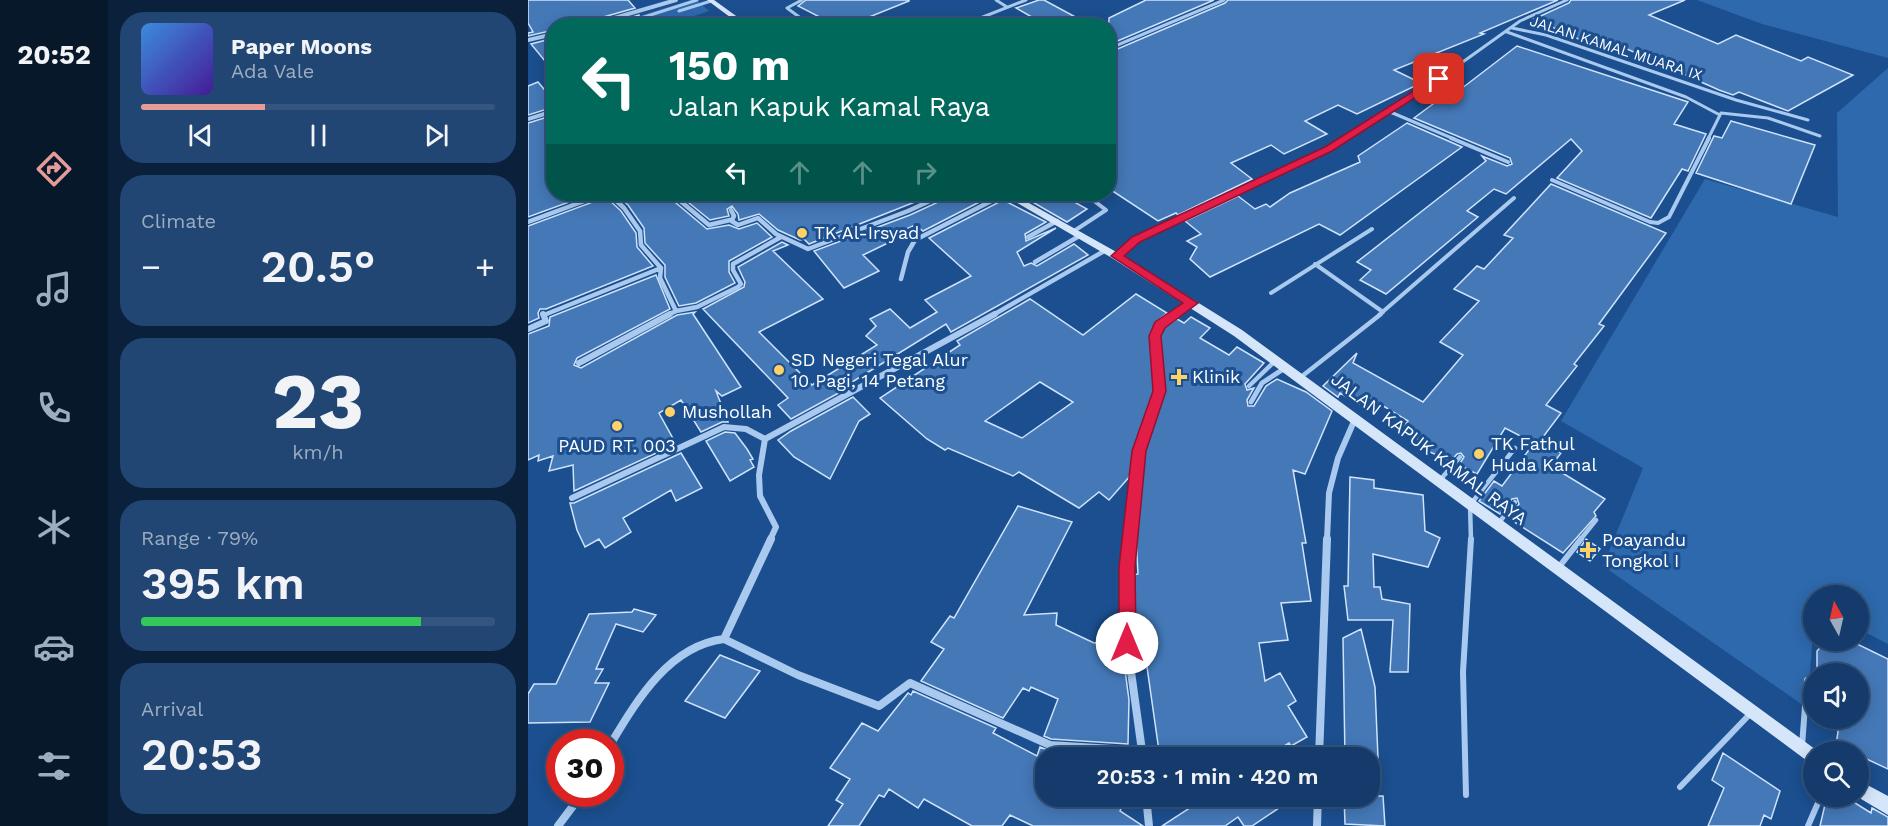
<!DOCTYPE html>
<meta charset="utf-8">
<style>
body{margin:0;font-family:"Work Sans",sans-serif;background:#214673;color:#f1f3f6;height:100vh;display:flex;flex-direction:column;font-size:22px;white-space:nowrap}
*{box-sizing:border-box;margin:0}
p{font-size:20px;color:#9dadc1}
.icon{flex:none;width:33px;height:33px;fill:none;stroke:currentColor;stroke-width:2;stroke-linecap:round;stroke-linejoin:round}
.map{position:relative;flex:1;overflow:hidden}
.panel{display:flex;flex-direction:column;gap:12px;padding:12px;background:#0b203b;width:420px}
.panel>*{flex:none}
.hud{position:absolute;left:18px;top:18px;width:570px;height:183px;border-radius:24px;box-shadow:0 3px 15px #0003,0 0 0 2px #33557e;background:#00695c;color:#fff;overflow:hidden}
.needle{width:39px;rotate:352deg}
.controls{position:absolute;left:1275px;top:585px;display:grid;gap:12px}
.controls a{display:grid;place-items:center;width:66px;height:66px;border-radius:50%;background:#143b6b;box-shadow:0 3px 15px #0003,0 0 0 2px #33557e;font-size:30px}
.speed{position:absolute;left:18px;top:729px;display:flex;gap:12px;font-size:30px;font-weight:700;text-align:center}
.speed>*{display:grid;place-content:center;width:78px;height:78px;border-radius:50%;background:#143b6b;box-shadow:0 3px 15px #0003,0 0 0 2px #33557e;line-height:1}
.speed .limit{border:9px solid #d22;background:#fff;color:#111}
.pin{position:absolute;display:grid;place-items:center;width:51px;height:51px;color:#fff;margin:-26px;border-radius:12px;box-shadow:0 3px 9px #0006}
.me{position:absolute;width:66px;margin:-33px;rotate:0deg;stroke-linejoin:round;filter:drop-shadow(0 0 4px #0008)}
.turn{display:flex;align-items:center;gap:21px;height:126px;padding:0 24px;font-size:27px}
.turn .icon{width:78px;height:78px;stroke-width:2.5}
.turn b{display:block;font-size:42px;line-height:51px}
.lanes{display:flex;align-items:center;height:57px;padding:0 24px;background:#0003;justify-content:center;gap:30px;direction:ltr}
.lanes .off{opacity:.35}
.big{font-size:45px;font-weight:600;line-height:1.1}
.panel .tile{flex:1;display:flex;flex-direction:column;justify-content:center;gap:9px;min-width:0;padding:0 21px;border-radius:24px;background:#214673}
.panel .dial{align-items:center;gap:0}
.dial b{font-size:78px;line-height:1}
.song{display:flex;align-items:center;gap:18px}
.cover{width:72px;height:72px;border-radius:9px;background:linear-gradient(135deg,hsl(210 70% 55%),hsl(260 70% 35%))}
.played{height:6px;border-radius:3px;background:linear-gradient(90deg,#e69b98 35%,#33557e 35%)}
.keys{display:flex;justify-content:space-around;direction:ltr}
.heat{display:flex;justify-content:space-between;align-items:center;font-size:33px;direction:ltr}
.charge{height:9px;border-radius:4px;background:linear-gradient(90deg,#34c759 79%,#33557e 0)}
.trip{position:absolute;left:507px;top:747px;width:345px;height:60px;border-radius:24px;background:#143b6b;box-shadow:0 3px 15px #0003,0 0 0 2px #33557e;font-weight:600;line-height:60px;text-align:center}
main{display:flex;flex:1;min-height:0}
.dock{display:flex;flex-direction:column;width:108px;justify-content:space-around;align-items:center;background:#08182b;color:#9dadc1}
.dock .icon{width:42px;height:42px}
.dock .active{color:#e69b98}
.dock b{font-size:27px;color:#f1f3f6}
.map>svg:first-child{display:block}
.green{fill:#2e69ad}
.building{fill:#4478b7;stroke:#cfe3fa;stroke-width:1.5;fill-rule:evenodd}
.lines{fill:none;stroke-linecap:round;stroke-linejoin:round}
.service-far3{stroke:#a9c9ee;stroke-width:3}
.service-far2{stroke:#a9c9ee;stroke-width:4}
.service-far1{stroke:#a9c9ee;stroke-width:4.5}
.service{stroke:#a9c9ee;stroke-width:6}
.pedestrian-far1{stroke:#a9c9ee;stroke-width:4.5}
.pedestrian{stroke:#a9c9ee;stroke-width:5}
.minor-far3{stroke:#a9c9ee;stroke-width:4}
.minor-far2{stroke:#a9c9ee;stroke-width:4.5}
.minor-far1{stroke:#a9c9ee;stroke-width:6}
.minor{stroke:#a9c9ee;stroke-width:8}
.secondary{fill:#d6e6fa;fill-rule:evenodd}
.route{fill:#e11d48;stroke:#92132f;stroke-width:1.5}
.poi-dot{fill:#ffd166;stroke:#1b4f8f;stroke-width:2}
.labels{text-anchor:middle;stroke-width:6;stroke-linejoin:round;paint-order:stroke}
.far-street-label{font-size:15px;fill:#fff;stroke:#1b4f8f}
.poi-label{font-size:18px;fill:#fff;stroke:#1b4f8f;text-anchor:start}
.street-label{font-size:18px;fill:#fff;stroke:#1b4f8f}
</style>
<main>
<nav class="dock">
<b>20:52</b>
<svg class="icon active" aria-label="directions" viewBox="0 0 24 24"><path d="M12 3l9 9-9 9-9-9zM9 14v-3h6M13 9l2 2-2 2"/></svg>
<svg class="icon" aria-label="music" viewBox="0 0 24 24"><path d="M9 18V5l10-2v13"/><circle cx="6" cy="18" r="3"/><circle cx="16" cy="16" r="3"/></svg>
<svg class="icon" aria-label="phone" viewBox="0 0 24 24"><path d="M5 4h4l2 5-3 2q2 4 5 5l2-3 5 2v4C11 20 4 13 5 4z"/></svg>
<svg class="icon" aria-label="climate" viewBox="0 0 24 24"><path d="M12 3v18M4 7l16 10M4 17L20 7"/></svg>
<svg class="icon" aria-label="car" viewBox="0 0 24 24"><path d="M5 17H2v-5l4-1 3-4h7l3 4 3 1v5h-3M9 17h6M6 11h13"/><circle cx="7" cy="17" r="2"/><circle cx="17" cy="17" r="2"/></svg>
<svg class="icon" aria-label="filters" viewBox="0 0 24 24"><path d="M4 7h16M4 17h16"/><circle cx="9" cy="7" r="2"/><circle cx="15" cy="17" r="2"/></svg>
</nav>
<section class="panel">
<div class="tile">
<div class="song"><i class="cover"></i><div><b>Paper Moons</b><p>Ada Vale</p></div></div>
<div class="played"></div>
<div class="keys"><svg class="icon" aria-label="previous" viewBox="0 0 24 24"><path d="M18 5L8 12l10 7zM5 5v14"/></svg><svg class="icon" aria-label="pause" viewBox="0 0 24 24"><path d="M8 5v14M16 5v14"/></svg><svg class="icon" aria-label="next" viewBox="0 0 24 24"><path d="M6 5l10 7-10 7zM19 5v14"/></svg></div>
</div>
<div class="tile"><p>Climate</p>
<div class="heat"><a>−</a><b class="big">20.5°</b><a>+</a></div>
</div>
<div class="tile dial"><b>23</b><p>km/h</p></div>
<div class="tile"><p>Range · 79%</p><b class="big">395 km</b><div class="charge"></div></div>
<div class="tile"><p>Arrival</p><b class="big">20:53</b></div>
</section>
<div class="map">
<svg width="1360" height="826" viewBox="0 0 1360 826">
<rect width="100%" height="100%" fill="#1b4f8f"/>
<path class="green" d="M163,0H169L181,11L140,25L78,26Z
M1169,0H1360V58L1234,24Z
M1360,68V644L1331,629L1330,596H1286L1285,635L1279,708L1075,566L1115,468L1033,421L1177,179L1310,217L1309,113Z"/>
<path class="building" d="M0,0H100L107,8L58,22L55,26H26V30L0,36V33L5,32L0,23Z
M278,0H381V1L319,26H309L270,6Z
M511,0H516L564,26H481L502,16L488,8Z
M618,0H686L580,45L581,18Z
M700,0H1030L952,33L956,34L866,70L893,83L829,114L810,105L777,121L799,134L756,154L743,145L703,163L724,179L650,215L648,213L630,221L580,188V53L697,3Z
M1043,0H1157L1121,15L1190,44L1208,35L1273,61L1280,57L1325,75L1260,111L1211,92L1205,95L1191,90L1070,36L1057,42L1006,19L1041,3Z
M111,15V21L120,20L125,26H75Z
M26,38V72L3,44Z
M989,46L1160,102L1146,124L1178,134L1160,171L1154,169L1123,218L1029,178L1054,151L1043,139L978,194L966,189L939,211L950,217L858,294L832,280L843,270L829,262L958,161L954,156L979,166L984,164L982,158L886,118L924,90L929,92Z
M10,82L26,101V107L0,115V86Z
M26,115V194H63L0,217V123Z
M1203,121L1287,145L1263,204L1168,173L1186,136L1194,138Z
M879,123L934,147L812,235L791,224L682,277L662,259L669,247L659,241L673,234L657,221L710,196L727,209L738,204L742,207L762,193L832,162L830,156Z
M1023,184L1138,233L1071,324L1076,326L1046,364L1049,366L1018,405L1033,413L1012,441L1033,453L1023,466L1077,499L1066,512L1068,516L1035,553L980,518L991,504L989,498L984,499L972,514L951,501L966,481L974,486L1006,443L977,428L949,474L931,465L936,457L933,453L929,454L923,461L897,450L901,445L873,430L880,421L839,396L831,404L812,393L810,397L795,386L829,353L825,363L895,402L935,355L912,342L951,301L926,289L949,266L956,269L985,238L976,235Z
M87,194H140L141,197L179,229L201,225L211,229L229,223L244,237L201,261V272L207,283L168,303L151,306L137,277V265L117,243L116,228L100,205Z
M150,194H407L281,244L276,239L272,240L250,230L231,214L211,220L210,214L204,206L199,209L201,216L182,220Z
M421,194H467L395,231L387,225L358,238L362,242L335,255L351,271L316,288L286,251L382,215L419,198Z
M513,194H532L559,209L539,222L501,200Z
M78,197L93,211L108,233L109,247L125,266L18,309H12L10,313L11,318L0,323V226Z
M475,200L518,222L497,234L498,241L528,228L489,252L496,266L503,263L509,266L546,244L560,255L423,332L418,324L316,387L318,389L263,419L250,405L260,398L175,309L216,287L217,282L210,267L254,242L260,245L245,251L295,299L231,332L284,385L349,345L338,336L348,326L342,319L362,309L382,328L409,312L397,300L443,276L401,238Z
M128,275L142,309L49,358L46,365L53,368L149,315L167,312L165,314L213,387L194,396L188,391L200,422H194L173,432L153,400L131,413L148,444L46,491L45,465L21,471L25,456L10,461L11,455L0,460V334L21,326L22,317Z
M608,294L639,313L628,322L622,334L627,390L606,450L603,475L581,500L571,492L551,508L491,472L485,476L420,448L417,450L399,439L352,398L432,345L429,341L502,299L555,335ZM512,382L545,402L494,438L457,421Z
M663,317L682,328L672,338L701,355L709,347L736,363L717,384L719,390L726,388L719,400L720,406H726L738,386L749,379L778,392L804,411L777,474L765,470L778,543H774L783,601L753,603L760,640L731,643L737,681L752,673L768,701L760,706L779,737L763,746L761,743L736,758H692L690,753L676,758H632L615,639L605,640V575L610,574L608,537L616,452L637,391L632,337L636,328L649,319L656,323Z
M325,397L342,414L331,421L302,479L266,457L250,440L263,431Z
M197,432L207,433L219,449L225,459L222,460L226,467L202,481L178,441Z
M153,453L174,488L148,501L143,490L95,518L103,532L77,548L71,539L57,547L49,530L42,503H46Z
M822,477L846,480V488L895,495L897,531L912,538L900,567L845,554L846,587H852L854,599L882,604L880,672H862L865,620H820L816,586H820Z
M490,506L544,522L496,615L529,613L528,625L566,643L593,640L601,700L600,744L523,739L516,736L530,699L503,687L501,691L495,688L475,718L393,681L416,649L403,642L422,616L426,618Z
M1058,539L1072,549L1062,561L1049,552Z
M106,609L128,615L115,632L88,624L68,669H75L67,683H81L62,722L0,723V694L6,684H28L61,614L104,612Z
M833,629L847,687L850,758H817L815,638Z
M1299,640H1321L1360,659V769L1330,755V752H1307L1312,718H1330V674H1289V651Z
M192,655L232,671L197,718L157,701Z
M385,691L468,728L465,733L509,756L512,747L522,751L602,756L511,758L518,761V796H599L592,811L615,826H505L482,815L474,826H444L396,799L390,808L361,789L356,797L351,795L331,826H300L315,804L308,800L322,779L302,768L334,723L350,731L380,693L383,695Z
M1195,753L1252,791L1243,819L1236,815L1232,826H1180L1196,788L1184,780Z
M680,796H769L724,826H716L710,817L697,826H634Z
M816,796H855L857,826L817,824Z
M1299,796H1316L1343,813L1344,808L1360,817V826H1292Z"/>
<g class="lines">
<path class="service-far3" d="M274,0L259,8L278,22L275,26
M468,0L479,7
M151,11L183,1
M113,18L169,0
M432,26L498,0
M984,28L1018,35L1208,100L1280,120
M979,32L1158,97L1190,114
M580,49L696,0
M860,111L926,139
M816,139L911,79L992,21L1039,0
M1180,139L1193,113L1240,118L1292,136"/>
<path class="service-far2" d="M923,138L980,162
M1024,180L1122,222L1130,223L1141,217L1181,138
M546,231L578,210L557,194
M588,256L608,239L800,149L818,138
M787,264L855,312
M743,293L844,229
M851,315L986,198"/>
<path class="service-far1" d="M773,377L853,314
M721,386L746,362
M912,480L932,457
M970,524L987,502
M943,540L942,505L987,448
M1052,540L1068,520"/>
<path class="service" d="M1031,567L1053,539
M1274,746L1279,680
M1152,787L1222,714
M938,795L935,672L943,539
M1280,826L1293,796"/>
<path class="pedestrian-far1" d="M500,237L529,221"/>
<path class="pedestrian" d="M723,402L734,383L757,368"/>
<path class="minor-far3" d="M59,26L148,0
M0,40L26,34
M0,119L26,111"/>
<path class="minor-far2" d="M144,194L181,225L202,220L210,225L230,218L248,234L280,249L380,211L417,194
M203,210L206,216L204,220
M0,222L75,194
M507,262L553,235
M133,268L132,278L148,311L140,315
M373,279L380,252L387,240L477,194
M148,311L169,307L210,287L213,284L205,270V264L253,237
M16,315L133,268L113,245L112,231L96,208L81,194
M465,315L578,250
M645,315L664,302"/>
<path class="minor-far1" d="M0,329L18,321L15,314
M51,363L142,314
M237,439L467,314
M237,439L231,475L232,496L248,527L242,540
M44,498L196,427L218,429L237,439
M602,540L611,451L632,391L627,336L632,325L647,314
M799,540L801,493L810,458L827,419"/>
<path class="minor" d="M602,539L599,567V643L615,758
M196,639L243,539
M82,745C108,702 140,646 196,639L270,675L351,706L382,683L522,745L615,751
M791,758L799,539
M618,796L621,826
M30,826L54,794
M789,826L790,796"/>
<path class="secondary" d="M179,0H186L222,26H214Z
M474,194H485L592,254L714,330L1291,752H1286V766L706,336L584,258Z
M1330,780L1360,796V815L1328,796H1330Z"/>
</g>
<path class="route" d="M908,77L916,79L804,151L612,242L596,256L670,303L637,328L633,336L638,391L618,451L607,567L608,643L605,649L599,651L593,649L591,643V567L604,451L625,391L621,336L627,322L655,303L583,256L604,237L797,147Z"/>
<g class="poi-dot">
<circle cx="274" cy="233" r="6"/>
<circle cx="251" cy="370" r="6"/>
<path d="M648 368h6v6h6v6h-6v6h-6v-6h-6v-6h6z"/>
<circle cx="142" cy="412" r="6"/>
<circle cx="89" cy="426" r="6"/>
<circle cx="951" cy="454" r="6"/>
<path d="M1057 541h6v6h6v6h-6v6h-6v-6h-6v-6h6z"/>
</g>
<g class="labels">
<g class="far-street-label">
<text transform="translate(1088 48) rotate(18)" y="5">JALAN KAMAL MUARA IX</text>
</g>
<g class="poi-label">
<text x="286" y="239">TK Al-Irsyad</text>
<text x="263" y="366">SD Negeri Tegal Alur<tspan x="263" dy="21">10 Pagi, 14 Petang</tspan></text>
<text x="664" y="383">Klinik</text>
<text x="154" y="418">Mushollah</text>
<text x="963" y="450">TK Fathul<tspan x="963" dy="21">Huda Kamal</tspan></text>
<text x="89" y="452" text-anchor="middle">PAUD RT. 003</text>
<text x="1074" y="546">Poayandu<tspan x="1074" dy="21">Tongkol I</tspan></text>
</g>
<g class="street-label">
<text transform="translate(901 449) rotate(37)" y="6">JALAN KAPUK KAMAL RAYA</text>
</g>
</g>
</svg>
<div class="controls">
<a><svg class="needle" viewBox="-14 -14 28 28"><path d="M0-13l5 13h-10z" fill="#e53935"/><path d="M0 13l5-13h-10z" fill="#9dadc1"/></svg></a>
<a><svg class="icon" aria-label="sound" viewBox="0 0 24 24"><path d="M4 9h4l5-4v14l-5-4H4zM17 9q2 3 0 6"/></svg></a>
<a><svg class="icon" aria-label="search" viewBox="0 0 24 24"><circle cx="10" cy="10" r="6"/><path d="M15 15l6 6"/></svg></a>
</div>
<div class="speed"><div class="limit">30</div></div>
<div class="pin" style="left:911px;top:79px;background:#d93025"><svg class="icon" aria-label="arrive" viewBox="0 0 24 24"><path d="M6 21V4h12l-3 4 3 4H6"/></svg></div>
<svg class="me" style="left:599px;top:643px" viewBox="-20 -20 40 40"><circle r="19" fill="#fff"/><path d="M0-13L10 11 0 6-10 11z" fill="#e11d48"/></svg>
<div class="trip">20:53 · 1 min · 420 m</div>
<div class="hud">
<div class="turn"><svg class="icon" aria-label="left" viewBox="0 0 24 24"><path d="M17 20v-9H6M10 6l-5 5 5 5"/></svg><div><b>150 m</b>Jalan Kapuk Kamal Raya</div></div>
<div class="lanes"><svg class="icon" aria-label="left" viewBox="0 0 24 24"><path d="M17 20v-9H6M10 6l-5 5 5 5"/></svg><svg class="icon off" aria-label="ahead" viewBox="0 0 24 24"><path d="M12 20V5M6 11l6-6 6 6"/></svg><svg class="icon off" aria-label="ahead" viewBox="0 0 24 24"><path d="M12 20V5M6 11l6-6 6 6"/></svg><svg class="icon off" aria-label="right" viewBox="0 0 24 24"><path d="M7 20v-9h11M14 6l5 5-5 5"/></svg></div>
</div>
</div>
</main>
